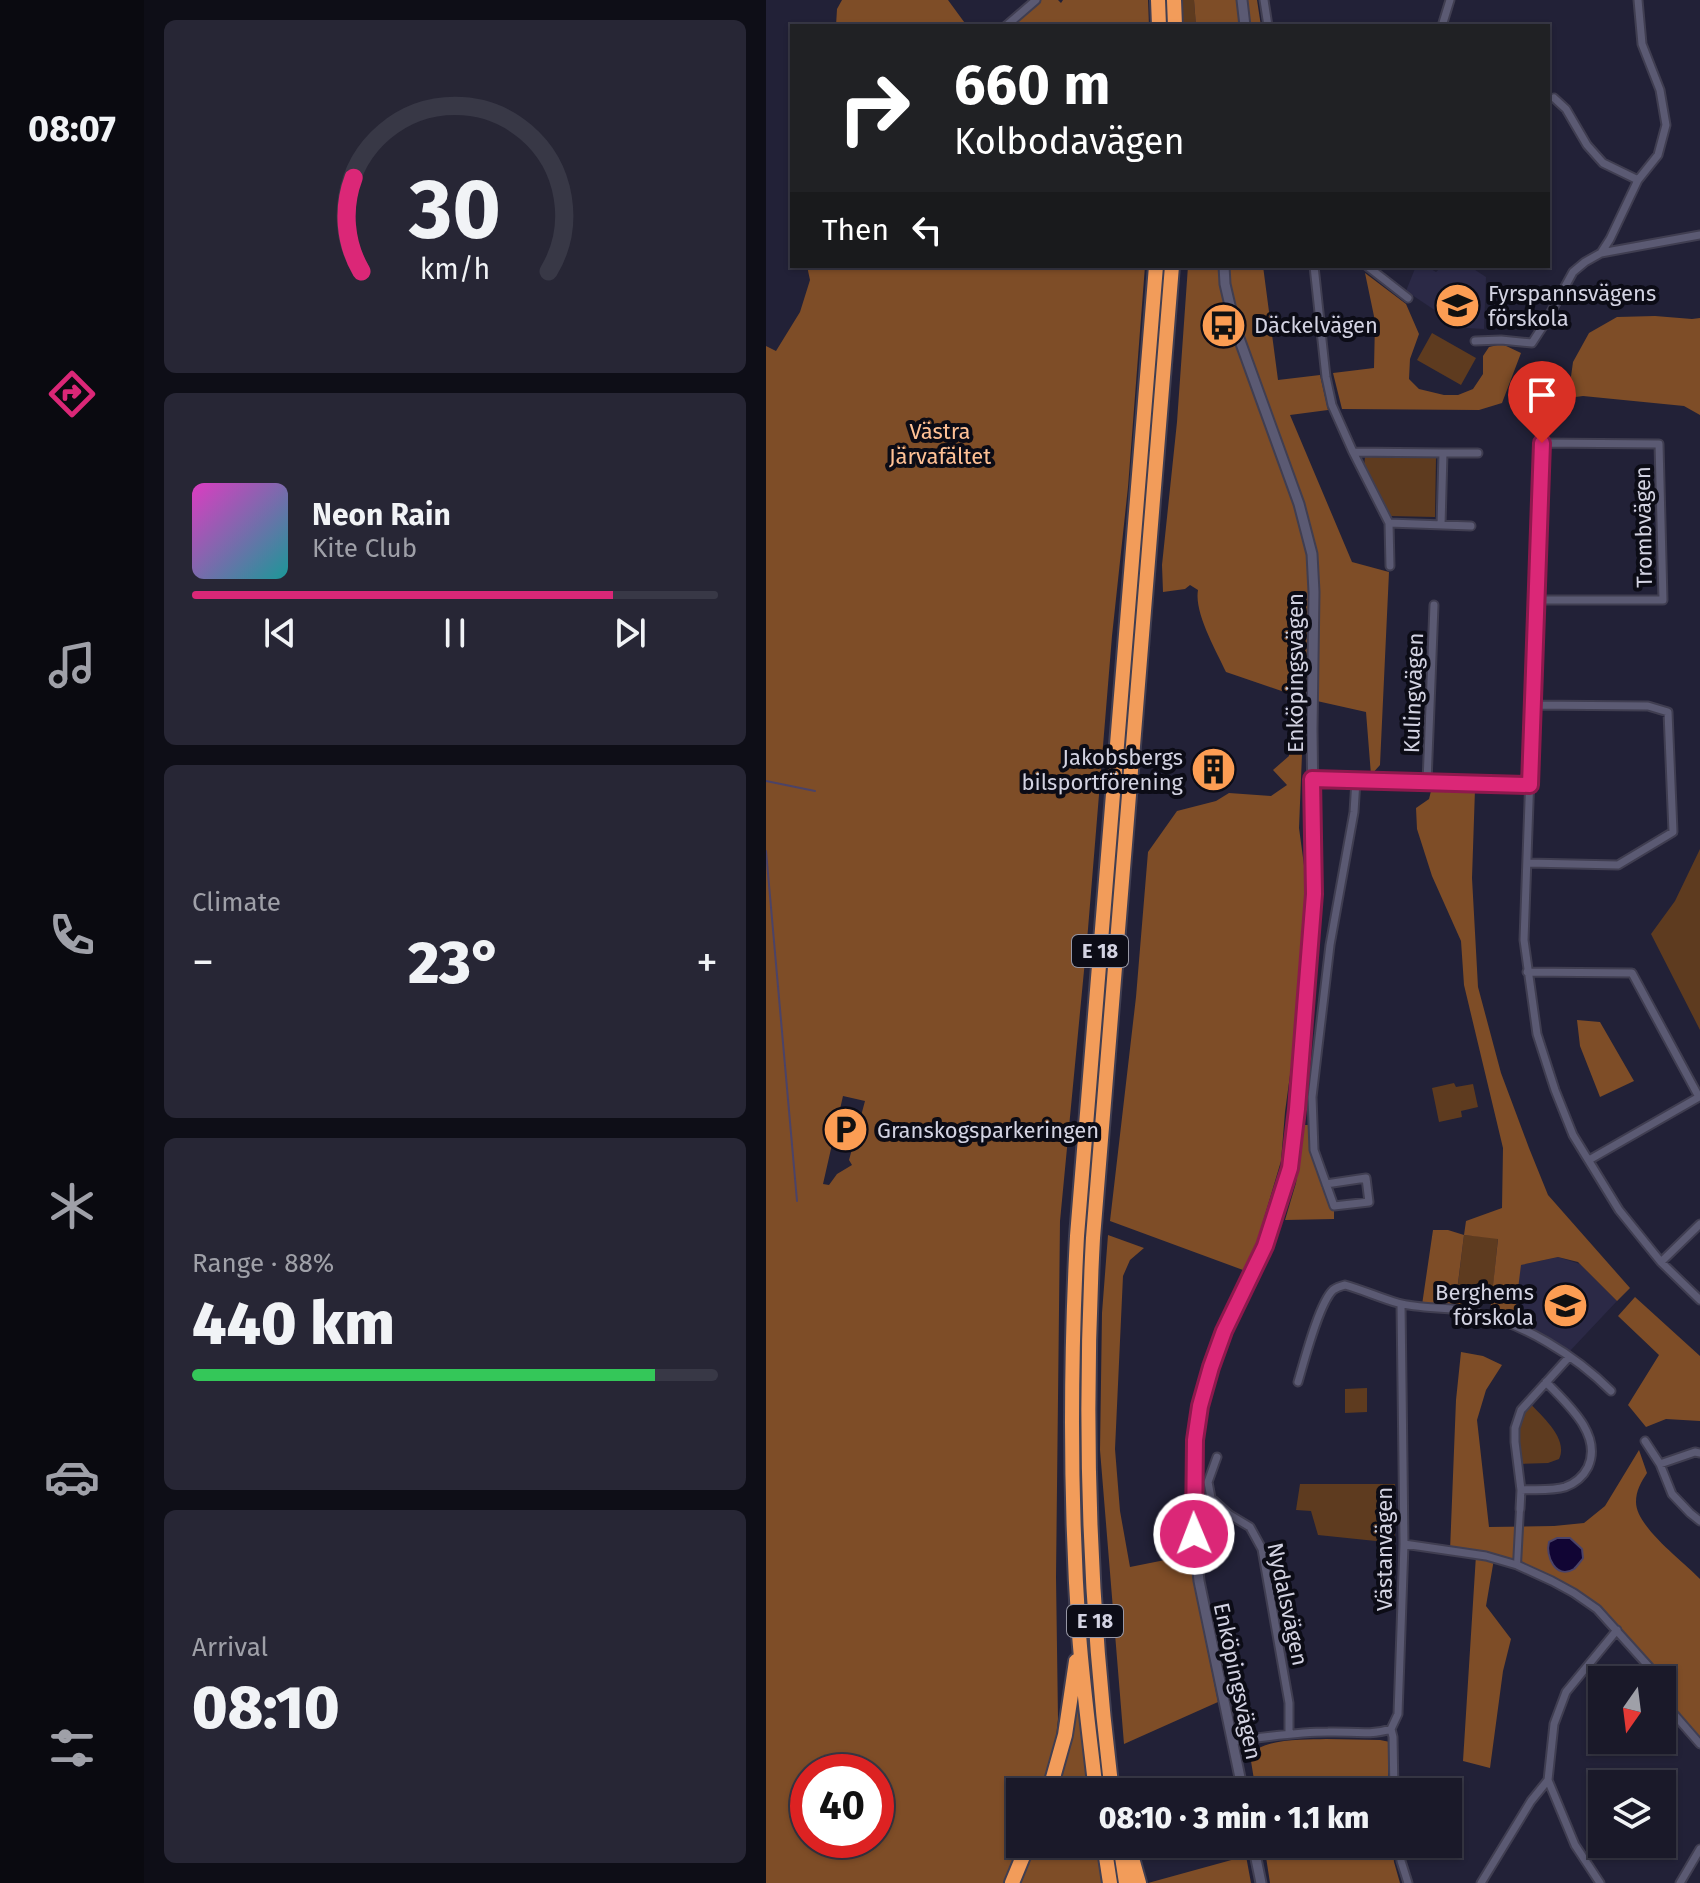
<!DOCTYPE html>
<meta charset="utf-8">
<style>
body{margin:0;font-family:"Fira Sans",sans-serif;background:#272635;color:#f1f3f6;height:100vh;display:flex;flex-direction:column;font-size:30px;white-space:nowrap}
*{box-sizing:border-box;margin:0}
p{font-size:26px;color:#9fa0a8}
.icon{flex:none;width:44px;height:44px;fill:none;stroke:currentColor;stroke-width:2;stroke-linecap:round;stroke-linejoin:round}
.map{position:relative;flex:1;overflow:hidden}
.details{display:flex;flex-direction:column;gap:20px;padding:20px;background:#0e0e17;width:622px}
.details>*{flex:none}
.top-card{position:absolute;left:24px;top:24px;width:760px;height:244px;border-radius:0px;box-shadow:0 2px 6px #0004,0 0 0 2px #383846;background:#202124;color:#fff;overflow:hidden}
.needle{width:52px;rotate:194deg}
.controls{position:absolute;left:822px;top:1666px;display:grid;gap:16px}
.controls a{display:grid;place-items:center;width:88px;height:88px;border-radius:0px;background:#1a1929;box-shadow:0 2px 6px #0004,0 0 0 2px #383846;font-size:40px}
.speed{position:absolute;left:24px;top:1754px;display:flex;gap:16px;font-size:40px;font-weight:700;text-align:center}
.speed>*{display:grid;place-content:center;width:104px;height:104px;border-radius:50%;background:#1a1929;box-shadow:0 2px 6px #0004,0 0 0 2px #383846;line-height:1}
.speed .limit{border:12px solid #d22;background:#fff;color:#111}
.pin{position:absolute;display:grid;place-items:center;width:68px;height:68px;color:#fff;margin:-82px -34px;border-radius:50% 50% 50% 0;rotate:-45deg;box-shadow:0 0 8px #0007}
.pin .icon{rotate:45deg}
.me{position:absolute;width:88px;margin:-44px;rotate:359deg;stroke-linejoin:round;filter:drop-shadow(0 0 6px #0008)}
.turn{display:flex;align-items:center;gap:28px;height:168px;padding:0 32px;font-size:36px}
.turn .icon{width:104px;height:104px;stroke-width:2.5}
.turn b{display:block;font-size:56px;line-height:68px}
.then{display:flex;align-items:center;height:76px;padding:0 32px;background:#0003;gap:16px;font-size:30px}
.big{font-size:60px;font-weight:800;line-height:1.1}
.details .tile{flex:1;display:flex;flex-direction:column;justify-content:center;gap:12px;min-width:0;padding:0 28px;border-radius:12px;background:#272635}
.details .dial{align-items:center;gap:0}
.dial svg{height:208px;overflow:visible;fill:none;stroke:#383846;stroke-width:7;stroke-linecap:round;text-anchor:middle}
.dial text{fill:#f1f3f6;stroke:none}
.song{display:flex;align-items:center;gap:24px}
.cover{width:96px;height:96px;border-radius:12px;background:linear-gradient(135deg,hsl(310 70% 55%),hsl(180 70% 35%))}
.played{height:8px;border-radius:4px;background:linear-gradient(90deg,#db2777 80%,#383846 80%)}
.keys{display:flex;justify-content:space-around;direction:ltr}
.heat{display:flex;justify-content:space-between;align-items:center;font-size:44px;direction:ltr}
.charge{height:12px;border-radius:6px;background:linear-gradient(90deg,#34c759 88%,#383846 0)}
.trip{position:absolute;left:240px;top:1778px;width:456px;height:80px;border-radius:0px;background:#1a1929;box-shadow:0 2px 6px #0004,0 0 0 2px #383846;font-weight:800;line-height:80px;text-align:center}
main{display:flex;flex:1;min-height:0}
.tabs{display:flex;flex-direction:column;width:144px;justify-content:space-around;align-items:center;background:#0a0a10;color:#9fa0a8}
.tabs .icon{width:56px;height:56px}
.tabs .current{color:#db2777}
.tabs b{font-size:36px;color:#f1f3f6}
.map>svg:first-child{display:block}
.built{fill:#2b2946}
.green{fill:#5e3b1f}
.forest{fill:#7e4d27;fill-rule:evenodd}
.water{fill:#110534;stroke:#4b4368;stroke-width:2}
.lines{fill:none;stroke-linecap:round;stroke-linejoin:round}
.stream{stroke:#4b4368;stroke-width:2}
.pedestrian-casing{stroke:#403e51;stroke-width:10}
.minor-casing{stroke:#403e51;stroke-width:11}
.tertiary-casing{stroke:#403e51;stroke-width:13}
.motorway-casing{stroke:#403e51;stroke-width:18}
.pedestrian{stroke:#5b5a73;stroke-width:6}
.minor{stroke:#5b5a73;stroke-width:7}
.tertiary{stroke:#5b5a73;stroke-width:9}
.motorway{stroke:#f29c5a;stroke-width:14}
.route-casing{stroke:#8e194d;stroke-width:20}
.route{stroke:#db2777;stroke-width:14}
.labels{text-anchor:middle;stroke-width:8;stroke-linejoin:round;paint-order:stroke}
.shield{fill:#0c0c16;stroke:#9797a5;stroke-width:2}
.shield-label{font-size:20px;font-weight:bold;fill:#d3d3e2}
.poi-label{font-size:22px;fill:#d3d3e2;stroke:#0c0c16;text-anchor:start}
.park-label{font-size:22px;fill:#ffc195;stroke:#0c0c16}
.street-label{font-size:22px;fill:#d3d3e2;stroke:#0c0c16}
</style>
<main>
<nav class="tabs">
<b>08:07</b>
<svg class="icon current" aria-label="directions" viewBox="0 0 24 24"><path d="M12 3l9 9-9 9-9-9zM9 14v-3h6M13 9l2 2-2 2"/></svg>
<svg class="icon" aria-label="music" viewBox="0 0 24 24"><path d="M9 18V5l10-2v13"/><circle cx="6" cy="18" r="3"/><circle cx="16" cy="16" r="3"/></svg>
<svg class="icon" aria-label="phone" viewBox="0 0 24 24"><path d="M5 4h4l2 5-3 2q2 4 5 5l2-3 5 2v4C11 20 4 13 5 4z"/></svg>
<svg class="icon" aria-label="climate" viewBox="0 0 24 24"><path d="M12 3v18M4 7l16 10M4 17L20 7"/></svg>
<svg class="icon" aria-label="car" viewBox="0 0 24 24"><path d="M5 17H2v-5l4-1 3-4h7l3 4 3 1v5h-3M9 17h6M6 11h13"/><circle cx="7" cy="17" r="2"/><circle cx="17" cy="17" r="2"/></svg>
<svg class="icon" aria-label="filters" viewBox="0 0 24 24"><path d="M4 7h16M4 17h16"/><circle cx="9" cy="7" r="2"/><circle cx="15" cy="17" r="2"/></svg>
</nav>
<section class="details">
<div class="tile dial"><svg viewBox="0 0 100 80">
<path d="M14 69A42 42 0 1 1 86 69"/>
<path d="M14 69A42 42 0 0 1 11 33" stroke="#db2777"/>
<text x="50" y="56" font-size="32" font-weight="700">30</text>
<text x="50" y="72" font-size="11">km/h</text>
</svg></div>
<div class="tile">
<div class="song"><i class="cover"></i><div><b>Neon Rain</b><p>Kite Club</p></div></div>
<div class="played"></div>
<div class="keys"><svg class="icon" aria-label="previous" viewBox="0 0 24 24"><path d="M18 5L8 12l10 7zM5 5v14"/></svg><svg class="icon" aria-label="pause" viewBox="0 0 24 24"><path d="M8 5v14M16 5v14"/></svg><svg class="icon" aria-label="next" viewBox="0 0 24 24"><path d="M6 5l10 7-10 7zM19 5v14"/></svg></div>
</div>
<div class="tile"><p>Climate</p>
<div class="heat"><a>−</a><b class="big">23°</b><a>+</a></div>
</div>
<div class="tile"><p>Range · 88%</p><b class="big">440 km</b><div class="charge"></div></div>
<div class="tile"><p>Arrival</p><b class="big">08:10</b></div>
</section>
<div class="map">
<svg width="934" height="1883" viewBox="0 0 934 1883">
<rect width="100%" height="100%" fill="#222137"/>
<path class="built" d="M650,266H660L670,272L676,266H703L720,277L718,329L701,328L694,322L691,325L640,291Z
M792,1257L814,1264L851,1301L803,1352L748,1321L754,1265Z"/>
<path class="green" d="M416,0H428L430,26H417Z
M666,333L710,358L695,385L651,360Z
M599,457L670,458L669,517L623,516L598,467Z
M934,849V1030L885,934L909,901Z
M688,1083L690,1087L707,1084L712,1107L695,1111L696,1117L673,1122L666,1088Z
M698,1235L732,1238L726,1297L691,1292Z
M601,1388V1412L579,1413V1389Z
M762,1401C775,1416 803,1438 793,1459L782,1463L753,1464C749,1443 748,1419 762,1401Z
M534,1484H629V1543L552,1535L545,1511L530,1510Z"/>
<path class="forest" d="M76,0H182L201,26H70L71,9Z
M272,0H292L295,3L297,0H382L383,26H244Z
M428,0H491L495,26H430Z
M41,266H379L362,487L346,636L322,929L294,1221L290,1577L292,1719L289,1748L276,1792H254V1843L238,1883H0V346L10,351L34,312L44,280ZM77,1096L99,1101L83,1160L86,1165L71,1174L63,1185L57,1184ZM42,1772H110V1840H42Z
M422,266H497L512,380L554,375L562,410L524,415L586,562L623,572L614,765L605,775L600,712L533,697L460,672C450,650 428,613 432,590L424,585L419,589L397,592L396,565L411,422Z
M599,273L640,304L653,334L644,359L643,379L653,389L678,395H692L707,389L717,374V356L723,347L736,344L755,353L736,403L713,410L576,409L567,373L608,368L609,321Z
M889,316L926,319L934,318V415L918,406L817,396L802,398L807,362L823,333L851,317Z
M523,740L528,741L536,754L533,828L542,895L537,979L519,1112L515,1161L490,1245L477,1270L344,1221L370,997L382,852L411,811L450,801L463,793L505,796L521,785L507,770L523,756Z
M666,787L709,789L706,878L712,987L735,1073L763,1148L782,1195L864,1288L851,1301L812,1262L792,1257L755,1265L748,1321L724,1313L732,1239L698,1235L691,1291L711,1295L707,1312L656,1305L667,1230H682L698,1235L700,1221L736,1208L737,1148L698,985L695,941L666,876L651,829L650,808L663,799Z
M811,1020L834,1022L868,1081L834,1097L814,1046Z
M538,1125H547L548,1150L568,1206V1219L519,1220L530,1183Z
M342,1235L378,1248L364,1260L357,1276L349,1449L354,1511L364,1567L424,1555L426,1574L452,1702L358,1744L334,1450L336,1313Z
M869,1297L934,1356V1421L900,1419L880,1427L862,1405L893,1355L852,1316Z
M695,1352L717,1356L736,1365L720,1390L711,1420L723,1527L788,1526L818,1523L839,1506L873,1450L881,1473C875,1482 870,1491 870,1502C870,1527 917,1561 934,1579V1744C918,1726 896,1706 896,1680H891L831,1609L808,1593L728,1559L720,1606L745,1639L737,1671L724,1768L697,1761L710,1555L684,1551L690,1400Z
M310,1693L322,1792H287Z
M560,1739L614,1740L624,1742L621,1792H490L484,1755C498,1738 538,1740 560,1739Z
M267,1844H330L336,1883H251Z
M498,1844H626L628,1862L634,1883H504Z
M480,1856L485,1883H382Z"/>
<path class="water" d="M791,1538H804L816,1549L817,1558C817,1559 809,1568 808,1569C790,1580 779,1556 783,1542Z"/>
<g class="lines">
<path class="stream" d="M0,781L49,791
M0,851L31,1201"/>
<defs>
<path id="pedestrian" d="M751,1565L754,1509"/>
<path id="minor" d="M498,0L502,26
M240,26L270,0
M676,26L684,0
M788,98L800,109L821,145L837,163L872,180
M835,253L844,239L872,180L892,155L900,125L894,90L876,44L872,0
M548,266L560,377L566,405L587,452
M601,266L642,298
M709,341L735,340L766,343L779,323L807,272L819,262L835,253L934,235
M677,453H712
M623,523L624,566
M675,525L677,453L587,452L623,523L705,526
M771,600H897L893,444L776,443L758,940L771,1034L789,1090L807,1135L853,1210L895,1262L934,1300
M546,779L764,785
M661,782L668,605
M762,863L852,865L907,832L902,712L882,706L766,705
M761,972L866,973L933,1097L823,1160
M560,1184L600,1178L603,1202L568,1206L548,1150L546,1097L564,945L588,812L590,780
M895,1262L934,1224
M532,1382C538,1362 553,1303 567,1290C571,1287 575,1286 579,1285C597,1290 614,1298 632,1303C654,1309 683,1307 706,1312C757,1323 809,1355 845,1391
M879,1441L894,1464L906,1494L924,1513L934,1521
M451,1457L442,1482L445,1498L464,1515L484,1527L496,1549L523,1703V1734
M894,1464L929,1452L934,1453
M755,1490C769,1489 786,1491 799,1487C810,1483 817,1477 822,1467C837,1434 800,1403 780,1382
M754,1509L755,1490L749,1442V1428L755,1410L803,1357
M638,1544L720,1556L751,1565L786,1581L808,1593L831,1609L886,1670L891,1680
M896,1690L907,1713L934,1744
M468,1741C499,1737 530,1732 562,1732C583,1731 604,1736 625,1729
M782,1780L809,1845L834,1883
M628,1792L627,1737L625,1729L632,1714L638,1544L635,1304
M633,1844L635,1861L642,1883
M715,1883L765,1801L782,1780L788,1724L800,1692L851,1630
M914,1883L934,1849"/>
<path id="tertiary" d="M476,0L479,26
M458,266L459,284L469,327L533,504L546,554L548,592L546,729L548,894L531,1109L524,1168L499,1246L458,1331L445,1367L434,1406L429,1440L428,1534L433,1581L477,1792
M487,1844L495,1883"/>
<path id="motorway" d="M392,0L393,26
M408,0L409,26
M283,1792L299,1735L310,1661
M330,1792C324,1739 317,1687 313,1634C304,1501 304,1369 311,1236L390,266
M346,1792C323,1608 317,1424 327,1238L406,266
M338,1844L344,1883
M354,1844L360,1883
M362,1844L373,1883
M246,1883L262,1844"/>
</defs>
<use href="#pedestrian" class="pedestrian-casing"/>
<use href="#minor" class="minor-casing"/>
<use href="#tertiary" class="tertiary-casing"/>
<use href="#motorway" class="motorway-casing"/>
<use href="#pedestrian" class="pedestrian"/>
<use href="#minor" class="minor"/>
<use href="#tertiary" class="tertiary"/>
<use href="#motorway" class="motorway"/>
</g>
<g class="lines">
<defs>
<path id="route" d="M428,1534L429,1440L434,1406L445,1367L458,1331L499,1246L524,1168L531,1109L548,894L546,779L764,785L776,443"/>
</defs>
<use href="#route" class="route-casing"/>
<use href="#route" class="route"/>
</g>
<defs>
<symbol id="school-disc" viewBox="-11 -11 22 22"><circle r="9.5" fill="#fc9d53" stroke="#0c0c16"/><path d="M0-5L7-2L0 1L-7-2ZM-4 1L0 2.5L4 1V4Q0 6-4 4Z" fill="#111"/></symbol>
<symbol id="bus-disc" viewBox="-11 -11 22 22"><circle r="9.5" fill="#fc9d53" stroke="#0c0c16"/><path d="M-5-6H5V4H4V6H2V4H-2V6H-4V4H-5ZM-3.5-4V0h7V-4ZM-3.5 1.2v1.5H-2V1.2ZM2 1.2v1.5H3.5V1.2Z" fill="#111"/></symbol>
<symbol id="building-disc" viewBox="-11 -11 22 22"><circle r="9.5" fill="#fc9d53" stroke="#0c0c16"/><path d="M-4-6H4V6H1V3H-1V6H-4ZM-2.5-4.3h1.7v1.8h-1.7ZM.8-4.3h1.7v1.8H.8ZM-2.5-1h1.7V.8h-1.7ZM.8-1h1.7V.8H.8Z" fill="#111"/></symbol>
<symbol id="parking-disc" viewBox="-11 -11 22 22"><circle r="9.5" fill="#fc9d53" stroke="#0c0c16"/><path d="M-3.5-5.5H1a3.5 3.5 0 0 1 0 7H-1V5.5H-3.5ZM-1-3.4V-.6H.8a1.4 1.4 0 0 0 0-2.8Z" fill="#111"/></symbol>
</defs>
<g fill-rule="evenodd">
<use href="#school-disc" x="666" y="280" width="51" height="51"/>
<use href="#bus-disc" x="432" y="300" width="51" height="51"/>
<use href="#building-disc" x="422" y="744" width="51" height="51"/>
<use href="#parking-disc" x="54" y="1104" width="51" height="51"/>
<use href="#school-disc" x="774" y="1280" width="51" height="51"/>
</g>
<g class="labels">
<g class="shield">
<rect x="306" y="935" width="56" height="32" rx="6"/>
<rect x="301" y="1605" width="56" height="32" rx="6"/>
</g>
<g class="shield-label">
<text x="334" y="958">E 18</text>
<text x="329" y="1628">E 18</text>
</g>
<g class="poi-label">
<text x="722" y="301">Fyrspannsvägens<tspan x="722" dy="25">förskola</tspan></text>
<text x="488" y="333">Däckelvägen</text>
<text x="417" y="765" text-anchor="end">Jakobsbergs<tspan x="417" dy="25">bilsportförening</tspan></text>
<text x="111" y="1138">Granskogsparkeringen</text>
<text x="768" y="1300" text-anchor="end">Berghems<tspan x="768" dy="25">förskola</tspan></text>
</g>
<g class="park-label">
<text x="174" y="439">Västra<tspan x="174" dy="25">Järvafältet</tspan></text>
</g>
<g class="street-label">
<text transform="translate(877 527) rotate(-91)" y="8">Trombvägen</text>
<text transform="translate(529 673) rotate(-90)" y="8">Enköpingsvägen</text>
<text transform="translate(647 693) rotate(-88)" y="8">Kulingvägen</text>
<text transform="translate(618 1549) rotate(-90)" y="8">Västanvägen</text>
<text transform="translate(522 1604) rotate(78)" y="8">Nydalsvägen</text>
<text transform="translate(472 1681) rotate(78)" y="8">Enköpingsvägen</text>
</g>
</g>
</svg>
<div class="controls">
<a><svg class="needle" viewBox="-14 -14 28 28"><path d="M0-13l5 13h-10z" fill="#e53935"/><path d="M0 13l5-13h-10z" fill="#9fa0a8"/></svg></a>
<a><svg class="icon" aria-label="layers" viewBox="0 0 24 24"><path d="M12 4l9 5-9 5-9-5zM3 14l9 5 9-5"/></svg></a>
</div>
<div class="speed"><div class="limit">40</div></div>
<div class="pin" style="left:776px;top:443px;background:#d93025"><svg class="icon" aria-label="arrive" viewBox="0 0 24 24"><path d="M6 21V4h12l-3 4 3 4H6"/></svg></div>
<svg class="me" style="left:428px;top:1534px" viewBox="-20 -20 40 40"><circle r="17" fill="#db2777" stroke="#fff" stroke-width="3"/><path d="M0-11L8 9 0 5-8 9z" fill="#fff"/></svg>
<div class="trip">08:10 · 3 min · 1.1 km</div>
<div class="top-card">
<div class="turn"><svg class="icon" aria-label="right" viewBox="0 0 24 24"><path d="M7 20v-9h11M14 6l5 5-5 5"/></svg><div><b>660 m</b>Kolbodavägen</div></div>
<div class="then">Then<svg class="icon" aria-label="left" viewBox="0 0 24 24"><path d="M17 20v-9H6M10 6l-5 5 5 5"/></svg></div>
</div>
</div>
</main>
